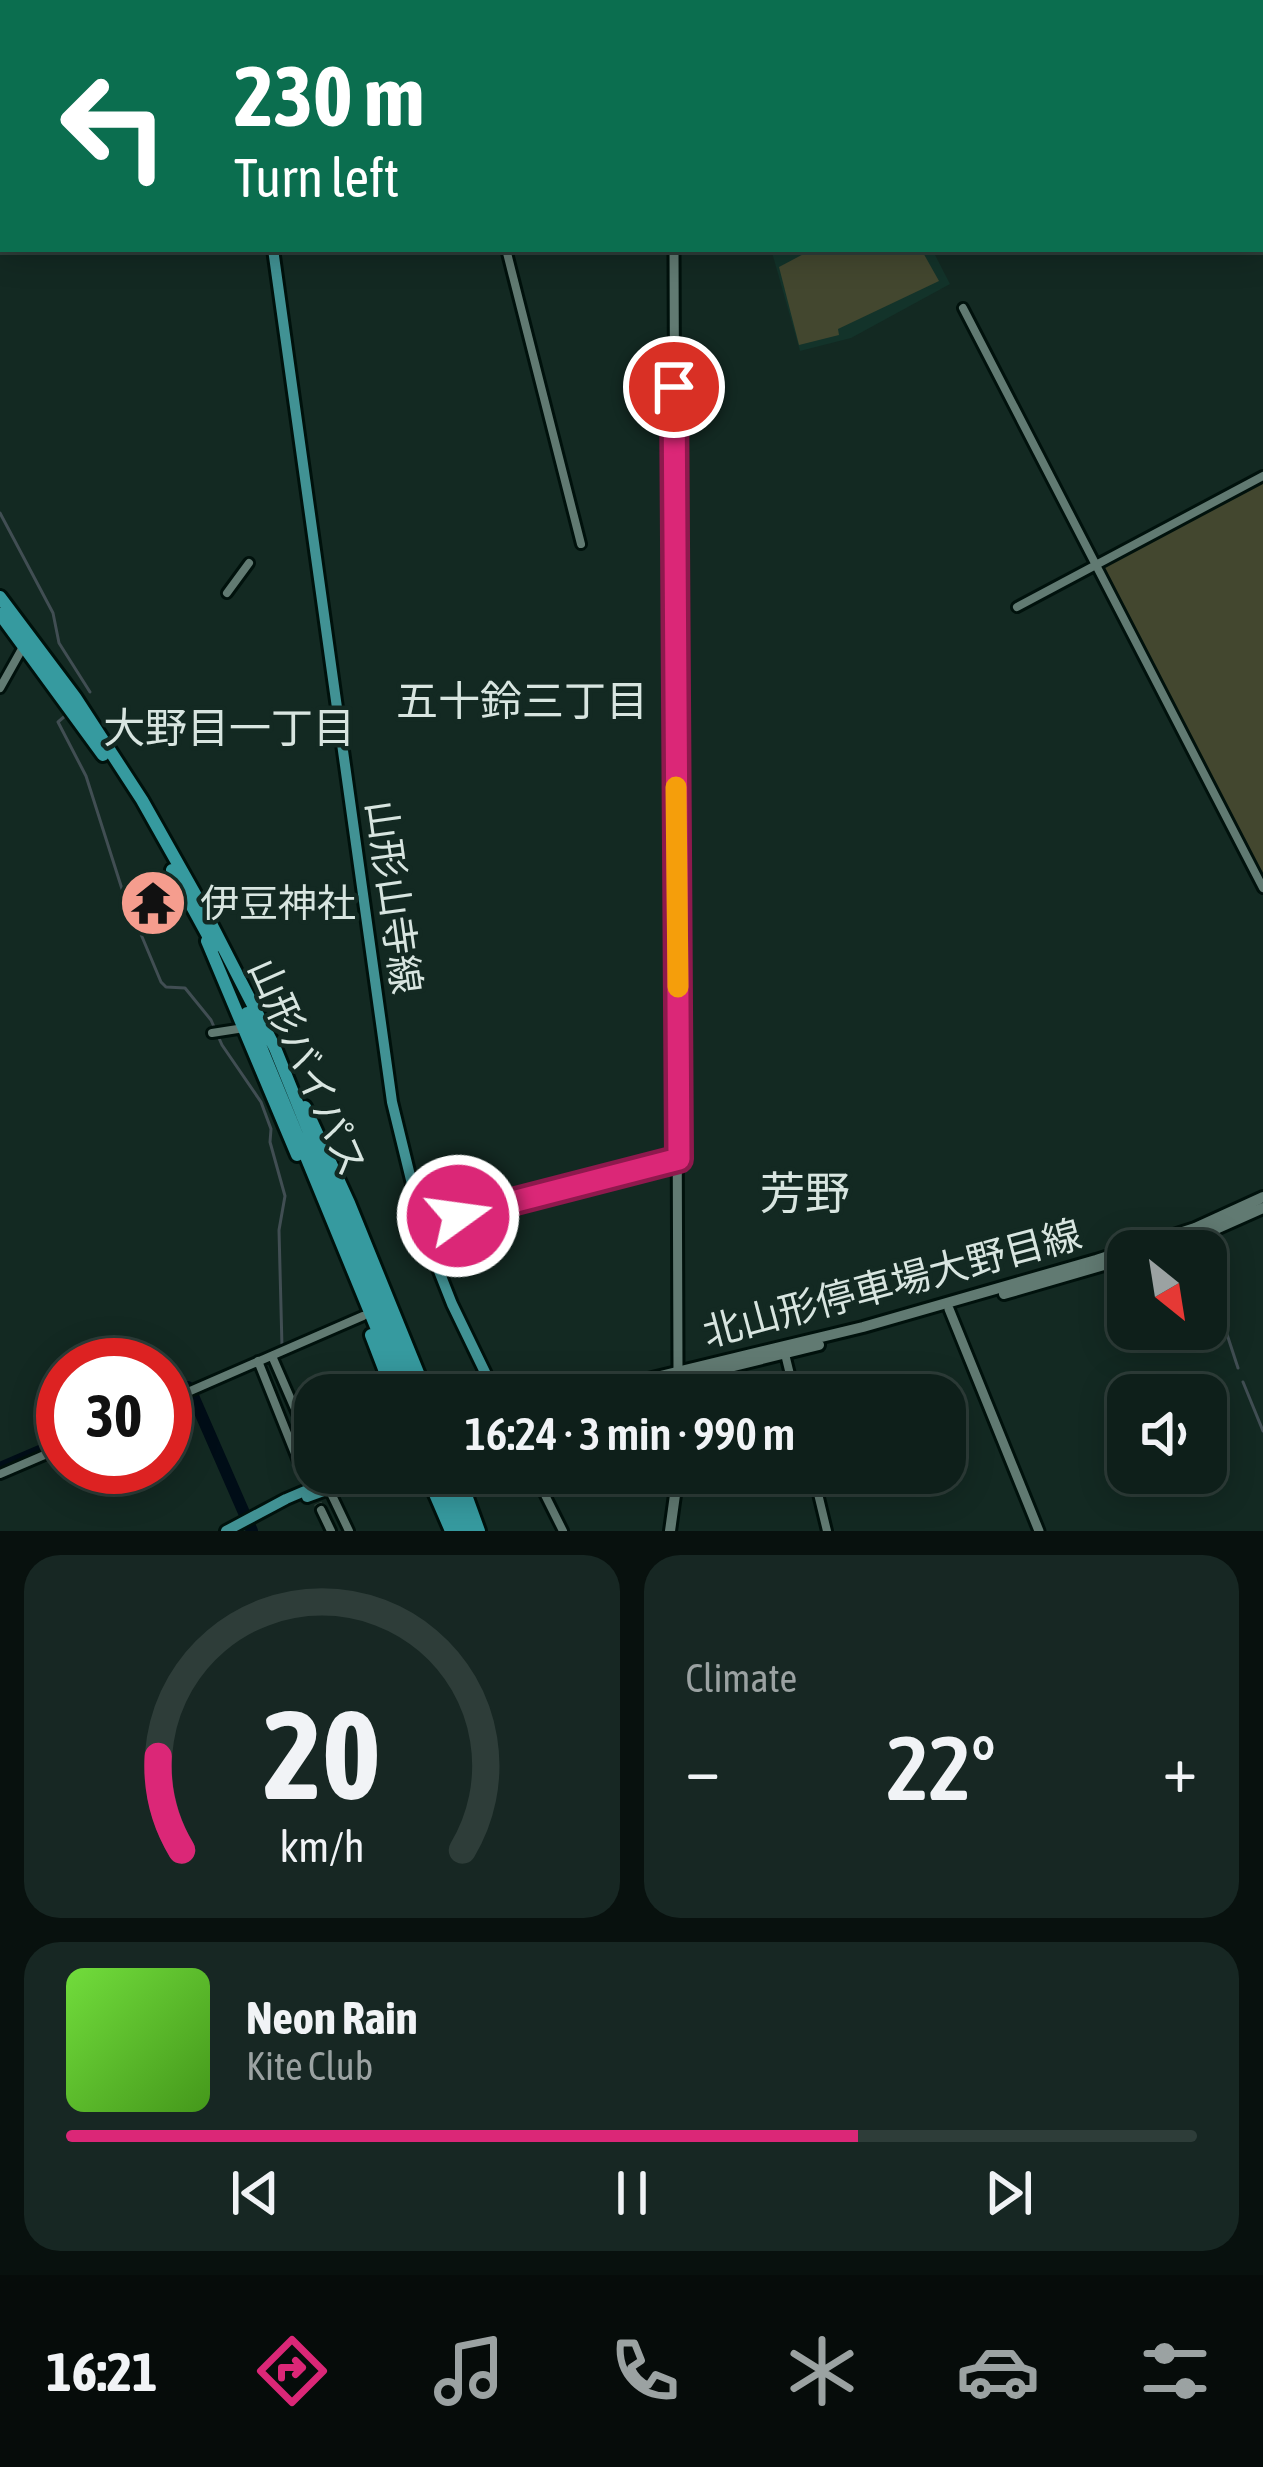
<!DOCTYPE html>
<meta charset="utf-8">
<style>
body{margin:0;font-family:"Asap Condensed","Noto Sans JP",sans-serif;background:#172723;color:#f1f3f6;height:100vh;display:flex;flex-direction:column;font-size:45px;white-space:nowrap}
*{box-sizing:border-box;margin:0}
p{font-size:39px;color:#9ba2a2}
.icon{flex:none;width:66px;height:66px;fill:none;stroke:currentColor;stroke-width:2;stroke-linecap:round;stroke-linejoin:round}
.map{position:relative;height:1531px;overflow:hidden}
.details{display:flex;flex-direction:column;gap:24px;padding:24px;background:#08110e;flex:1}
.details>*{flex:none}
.banner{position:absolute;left:0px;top:0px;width:1263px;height:252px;box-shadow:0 6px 30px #0003,0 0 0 3px #2e3d39;background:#0b6e4f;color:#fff;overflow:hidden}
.needle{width:78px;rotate:150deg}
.buttons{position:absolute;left:1107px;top:1230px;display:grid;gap:24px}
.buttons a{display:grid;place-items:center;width:120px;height:120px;border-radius:24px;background:#0e1f1a;box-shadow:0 6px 30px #0003,0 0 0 3px #2e3d39;font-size:60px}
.speed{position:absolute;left:36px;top:1338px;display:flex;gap:24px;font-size:60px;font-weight:700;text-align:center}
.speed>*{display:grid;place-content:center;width:156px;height:156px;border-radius:50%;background:#0e1f1a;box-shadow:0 6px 30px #0003,0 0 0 3px #2e3d39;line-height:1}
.speed .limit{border:18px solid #d22;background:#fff;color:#111}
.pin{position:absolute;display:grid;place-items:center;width:102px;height:102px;color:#fff;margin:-51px;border:6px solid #fff;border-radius:50%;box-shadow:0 3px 12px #0007}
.me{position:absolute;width:132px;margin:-66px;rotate:76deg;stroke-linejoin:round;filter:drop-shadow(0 0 9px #0008)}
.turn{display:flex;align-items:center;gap:42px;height:252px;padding:0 36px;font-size:54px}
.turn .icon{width:156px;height:156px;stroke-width:2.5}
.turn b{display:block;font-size:84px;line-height:102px}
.big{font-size:90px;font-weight:600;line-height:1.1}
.details .card{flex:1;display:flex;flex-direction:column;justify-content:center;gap:18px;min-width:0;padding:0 42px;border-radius:36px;background:#172723}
.details .dial{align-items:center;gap:0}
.dial svg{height:312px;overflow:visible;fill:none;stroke:#2e3d39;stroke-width:7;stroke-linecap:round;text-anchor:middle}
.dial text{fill:#f1f3f6;stroke:none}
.song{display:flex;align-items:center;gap:36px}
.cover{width:144px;height:144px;border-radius:18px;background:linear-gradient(135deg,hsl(100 70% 55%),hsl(100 70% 35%))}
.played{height:12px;border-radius:6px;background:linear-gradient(90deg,#db2777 70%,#2e3d39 70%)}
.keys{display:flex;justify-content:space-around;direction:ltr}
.heat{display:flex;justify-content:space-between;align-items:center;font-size:66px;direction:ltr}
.details .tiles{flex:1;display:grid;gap:24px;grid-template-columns:1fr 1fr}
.card:last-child{grid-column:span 2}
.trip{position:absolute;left:294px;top:1374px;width:672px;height:120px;border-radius:36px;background:#0e1f1a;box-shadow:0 6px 30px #0003,0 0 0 3px #2e3d39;font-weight:600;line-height:120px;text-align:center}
.menu{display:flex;height:192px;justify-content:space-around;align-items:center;background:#060c0a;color:#9ba2a2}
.menu .icon{width:84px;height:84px}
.menu .current{color:#db2777}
.menu b{font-size:54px;color:#f1f3f6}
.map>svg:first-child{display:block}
.built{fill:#13332a}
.green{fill:#43472f}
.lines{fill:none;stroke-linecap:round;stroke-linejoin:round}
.stream{stroke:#414e53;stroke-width:3}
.river{stroke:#000d17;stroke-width:12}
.minor-tunnel{stroke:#31453e;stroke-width:8;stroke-dasharray:8 4;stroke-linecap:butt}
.minor-casing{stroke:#00110c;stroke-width:14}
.tertiary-casing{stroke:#00110c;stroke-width:15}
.secondary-casing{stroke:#00110c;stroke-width:16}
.primary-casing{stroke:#00110c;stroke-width:16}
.trunk-casing{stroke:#00110c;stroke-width:18}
.minor{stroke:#617a72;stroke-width:8}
.tertiary{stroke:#617a72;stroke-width:9}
.secondary{stroke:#617a72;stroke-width:10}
.primary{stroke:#419294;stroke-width:10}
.trunk{stroke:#369a9f;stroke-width:12}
.route-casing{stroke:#8e194d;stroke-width:30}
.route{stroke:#db2777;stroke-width:21}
.slow{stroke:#f59e0b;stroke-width:21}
.labels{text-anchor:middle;stroke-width:9;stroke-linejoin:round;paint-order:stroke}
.street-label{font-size:39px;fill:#d8e5e0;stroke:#132922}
.poi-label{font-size:39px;fill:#d8e5e0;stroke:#132922;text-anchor:start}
.neighbourhood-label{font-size:42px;fill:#d8e5e0;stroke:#132922}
.quarter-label{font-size:45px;fill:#d8e5e0;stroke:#132922}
</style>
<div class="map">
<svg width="1263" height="1531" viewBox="0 0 1263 1531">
<rect width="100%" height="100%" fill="#132922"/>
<path class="built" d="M771,249H932L950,284L851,338L800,351Z"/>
<path class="green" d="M813,249H921L939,281L838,329L839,335L799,345L779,267Z
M1263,476V888L1096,564Z"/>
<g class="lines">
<path class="stream" d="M0,513L53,613L59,643L90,692
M65,716L58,722L86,776L122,889L161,982L166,987L185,988L211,1020L222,1045L261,1102L271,1129L270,1142L285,1196L279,1230L282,1347L258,1357
M1206,1270L1238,1368
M1243,1382L1263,1431
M188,1387L247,1362"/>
<path class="river" d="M193,1396L252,1531
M165,1397L188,1387
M0,1468L63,1441"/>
<path class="minor-tunnel" d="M302,1471L321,1510"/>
<defs>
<path id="minor" d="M8,0L10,3
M863,0L868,3
M98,3L103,1
M1215,3L1218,0
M0,47L3,46
M0,105L3,111
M0,127L3,126
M506,249L581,544
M963,308L1263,888
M227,593L249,563
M1017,607L1263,476
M0,688L23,647
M212,1033L244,1028
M422,1225L678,1159
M785,1354L795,1395
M272,1356L315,1455
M258,1361L302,1471
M165,1402L363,1316
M534,1473L563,1531
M813,1473L827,1531
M0,1474L63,1447
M329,1489L349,1531
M321,1510L331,1531"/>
<path id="tertiary" d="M733,3L734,0
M0,184L3,182
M674,249L678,1371
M949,1309L1039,1531"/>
<path id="secondary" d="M1153,1251L1198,1237L1263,1208
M1004,1294L1128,1258
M582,1395L863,1327L1096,1260L1195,1228L1263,1197
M615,1395L819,1345
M670,1531L678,1473"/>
<path id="primary" d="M239,0V3
M273,249L392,1102L424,1233L452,1304L496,1395
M307,1497L373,1473
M226,1531L286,1499L347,1473"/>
<path id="trunk" d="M0,597L75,697L142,800L204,910L275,1048L415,1395
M0,614L103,755
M172,870L214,947
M207,941L297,1155
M247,1013L404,1395
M305,1107L349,1203L427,1395
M371,1335L394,1395
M426,1473L451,1531
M436,1473L460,1531
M446,1473L470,1531
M458,1473L479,1531"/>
</defs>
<use href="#minor" class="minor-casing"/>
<use href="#tertiary" class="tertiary-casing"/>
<use href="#secondary" class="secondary-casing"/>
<use href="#primary" class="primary-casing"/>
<use href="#trunk" class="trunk-casing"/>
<use href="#minor" class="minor"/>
<use href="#tertiary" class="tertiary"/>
<use href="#secondary" class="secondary"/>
<use href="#primary" class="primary"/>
<use href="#trunk" class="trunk"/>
</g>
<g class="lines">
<defs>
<path id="route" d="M458,1216L679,1159L674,387"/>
</defs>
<use href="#route" class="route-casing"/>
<use href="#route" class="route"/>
<path class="slow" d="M676,787L678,987"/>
</g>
<defs>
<symbol id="temple-disc" viewBox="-11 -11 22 22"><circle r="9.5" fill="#f59d8e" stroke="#132922"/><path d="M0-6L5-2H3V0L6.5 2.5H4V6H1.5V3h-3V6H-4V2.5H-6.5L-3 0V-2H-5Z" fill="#111"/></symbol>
</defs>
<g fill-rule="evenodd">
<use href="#temple-disc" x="115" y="865" width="76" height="76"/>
</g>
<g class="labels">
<g class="street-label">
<text transform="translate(394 897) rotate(82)" y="14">山形山寺線</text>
<text transform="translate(308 1067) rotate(66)" y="14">山形バイパス</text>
<text transform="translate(892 1283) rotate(-15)" y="14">北山形停車場大野目線</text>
</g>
<g class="poi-label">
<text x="200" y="917">伊豆神社</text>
</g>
<g class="neighbourhood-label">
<text x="522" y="716">五十鈴三丁目</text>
<text x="229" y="743">大野目一丁目</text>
</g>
<g class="quarter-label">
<text x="805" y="1209">芳野</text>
</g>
</g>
</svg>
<div class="buttons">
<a><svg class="needle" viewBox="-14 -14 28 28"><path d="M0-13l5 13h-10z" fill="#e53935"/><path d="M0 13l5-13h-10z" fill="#9ba2a2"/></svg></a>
<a><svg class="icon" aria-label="sound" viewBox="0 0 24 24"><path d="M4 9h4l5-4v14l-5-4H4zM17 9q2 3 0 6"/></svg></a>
</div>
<div class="speed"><div class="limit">30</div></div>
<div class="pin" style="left:674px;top:387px;background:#d93025"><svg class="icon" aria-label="arrive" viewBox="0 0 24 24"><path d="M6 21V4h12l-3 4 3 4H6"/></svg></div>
<svg class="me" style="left:458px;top:1216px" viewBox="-20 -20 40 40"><circle r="17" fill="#db2777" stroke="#fff" stroke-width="3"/><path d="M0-11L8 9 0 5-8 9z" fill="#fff"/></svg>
<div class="trip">16:24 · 3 min · 990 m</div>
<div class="banner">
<div class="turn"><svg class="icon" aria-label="left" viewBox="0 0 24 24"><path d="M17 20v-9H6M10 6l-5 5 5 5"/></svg><div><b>230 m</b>Turn left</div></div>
</div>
</div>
<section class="details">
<div class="tiles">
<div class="card dial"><svg viewBox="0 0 100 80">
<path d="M14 69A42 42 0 1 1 86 69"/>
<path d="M14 69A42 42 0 0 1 8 45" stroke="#db2777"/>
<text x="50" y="56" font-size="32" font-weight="700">20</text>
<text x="50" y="72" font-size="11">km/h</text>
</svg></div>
<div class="card"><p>Climate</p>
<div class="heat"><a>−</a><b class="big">22°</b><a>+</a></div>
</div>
<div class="card">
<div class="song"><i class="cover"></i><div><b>Neon Rain</b><p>Kite Club</p></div></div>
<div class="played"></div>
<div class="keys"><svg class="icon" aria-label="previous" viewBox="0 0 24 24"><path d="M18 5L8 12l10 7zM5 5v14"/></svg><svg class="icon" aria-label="pause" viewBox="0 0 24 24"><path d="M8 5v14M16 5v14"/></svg><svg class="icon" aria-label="next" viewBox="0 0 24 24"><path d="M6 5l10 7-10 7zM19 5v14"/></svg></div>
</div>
</div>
</section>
<nav class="menu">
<b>16:21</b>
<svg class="icon current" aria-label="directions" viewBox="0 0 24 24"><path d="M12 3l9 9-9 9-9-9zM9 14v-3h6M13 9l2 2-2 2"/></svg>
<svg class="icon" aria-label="music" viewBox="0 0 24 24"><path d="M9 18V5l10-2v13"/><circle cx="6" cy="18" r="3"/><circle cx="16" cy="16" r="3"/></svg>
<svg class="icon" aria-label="phone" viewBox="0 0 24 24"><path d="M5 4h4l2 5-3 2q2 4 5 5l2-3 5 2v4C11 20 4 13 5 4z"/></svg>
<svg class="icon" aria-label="climate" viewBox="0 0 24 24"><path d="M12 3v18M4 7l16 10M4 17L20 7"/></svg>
<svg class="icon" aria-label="car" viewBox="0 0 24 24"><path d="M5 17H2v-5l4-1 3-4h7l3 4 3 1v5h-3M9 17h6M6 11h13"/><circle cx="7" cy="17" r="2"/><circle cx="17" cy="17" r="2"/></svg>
<svg class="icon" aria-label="filters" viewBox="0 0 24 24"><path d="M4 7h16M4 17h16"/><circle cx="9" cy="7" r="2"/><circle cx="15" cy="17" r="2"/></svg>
</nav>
